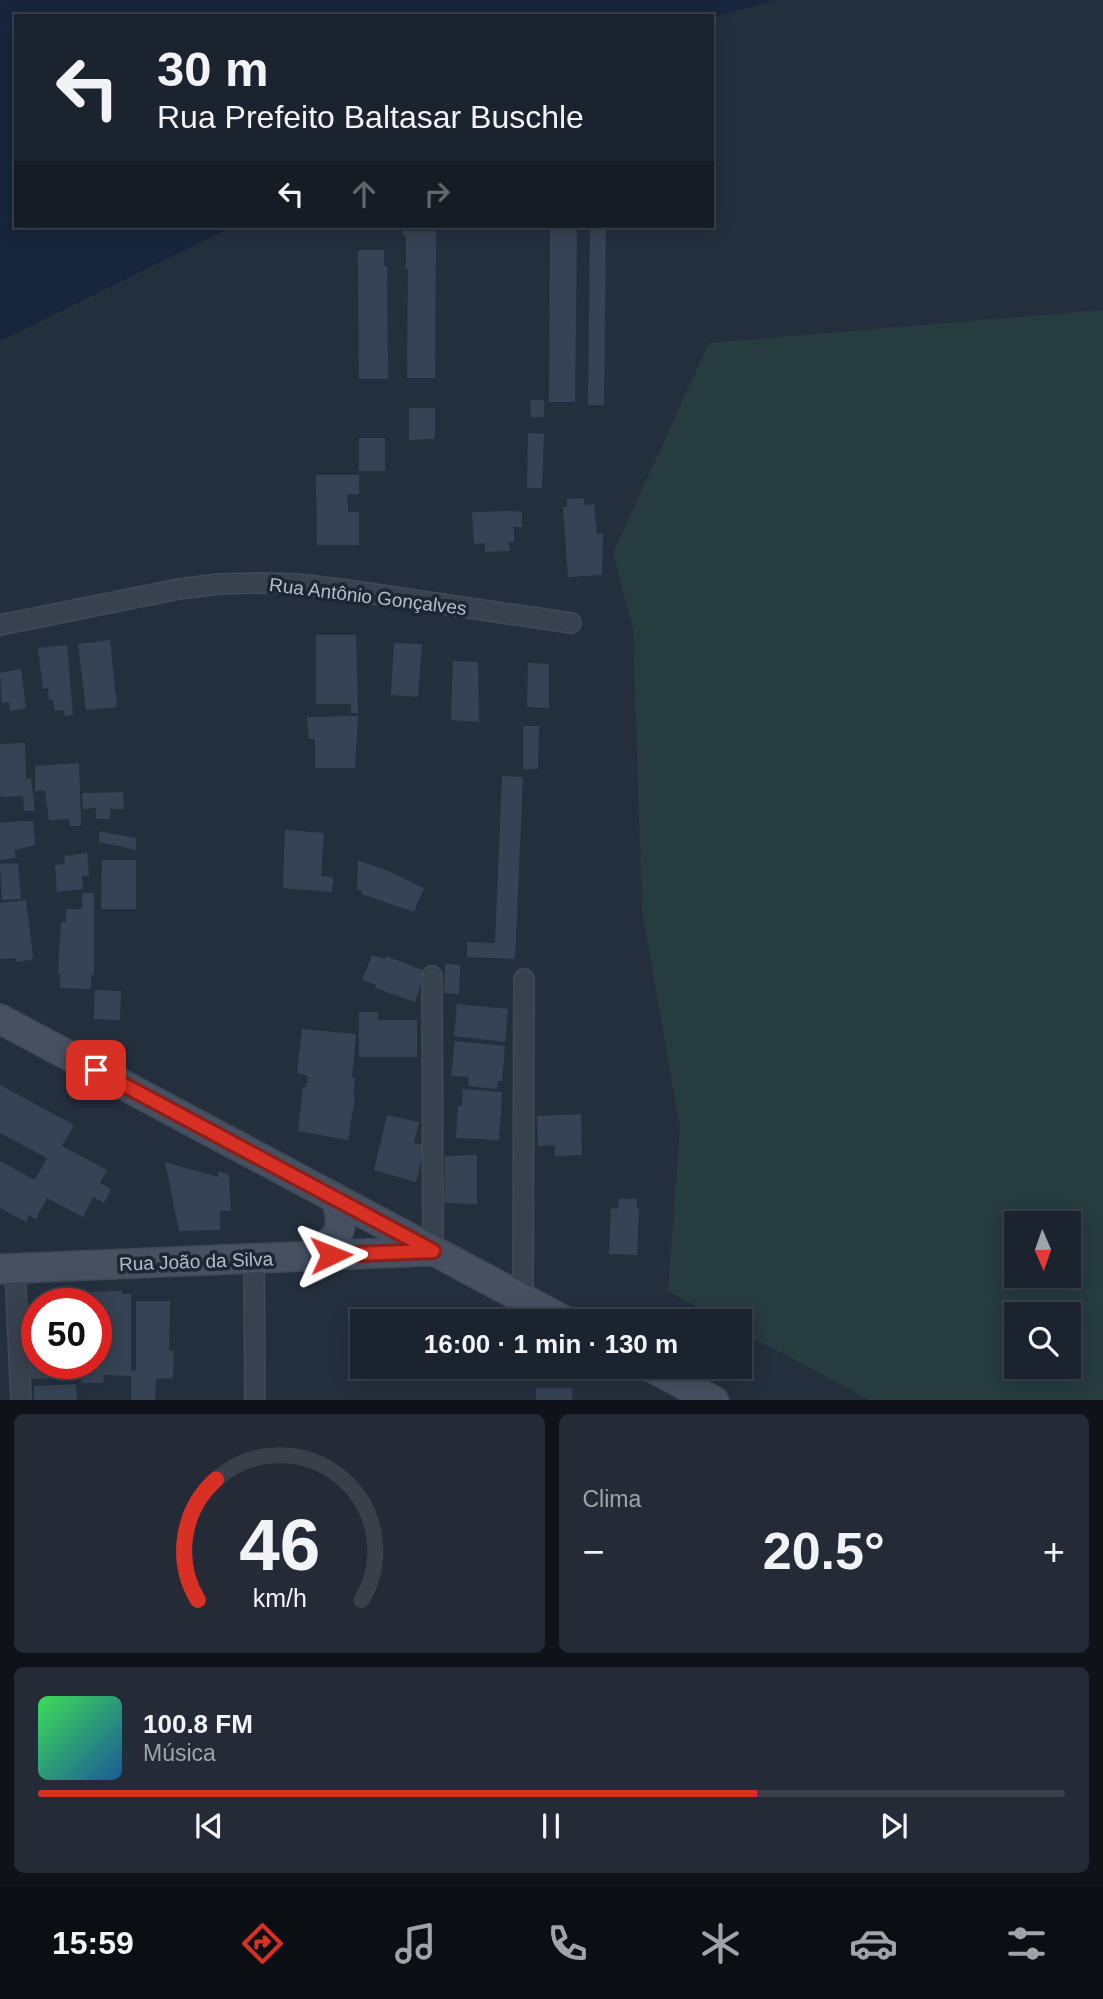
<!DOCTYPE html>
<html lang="pt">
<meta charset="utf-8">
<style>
body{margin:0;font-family:Helvetica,sans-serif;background:#242b36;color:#f1f3f6;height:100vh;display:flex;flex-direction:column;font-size:26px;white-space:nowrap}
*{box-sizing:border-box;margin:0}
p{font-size:23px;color:#a0a4aa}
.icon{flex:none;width:38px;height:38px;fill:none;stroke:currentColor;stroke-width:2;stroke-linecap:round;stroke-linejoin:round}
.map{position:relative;height:1400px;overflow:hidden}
.sheet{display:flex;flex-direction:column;gap:14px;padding:14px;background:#0f1319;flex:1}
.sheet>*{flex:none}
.guide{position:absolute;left:14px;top:14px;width:700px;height:214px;border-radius:0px;box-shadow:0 4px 18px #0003,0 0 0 2px #39404a;background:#1b232e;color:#f1f3f6;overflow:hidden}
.needle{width:46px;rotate:178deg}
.controls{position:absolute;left:1004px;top:1211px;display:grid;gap:14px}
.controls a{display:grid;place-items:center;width:77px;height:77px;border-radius:0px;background:#1b232e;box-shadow:0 4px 18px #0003,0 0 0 2px #39404a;font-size:35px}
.speed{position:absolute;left:21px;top:1288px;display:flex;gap:14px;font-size:35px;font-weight:700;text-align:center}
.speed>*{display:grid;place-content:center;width:91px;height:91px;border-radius:50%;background:#1b232e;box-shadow:0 4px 18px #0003,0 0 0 2px #39404a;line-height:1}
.speed .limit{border:10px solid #d22;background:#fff;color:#111}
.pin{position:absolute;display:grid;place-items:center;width:60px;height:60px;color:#fff;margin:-30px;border-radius:14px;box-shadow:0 4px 10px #0006}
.me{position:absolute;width:77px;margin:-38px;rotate:88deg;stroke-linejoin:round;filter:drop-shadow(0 0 5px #0008)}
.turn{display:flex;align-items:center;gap:24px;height:147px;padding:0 28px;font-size:32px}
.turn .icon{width:91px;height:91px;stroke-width:2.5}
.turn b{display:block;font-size:49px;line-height:60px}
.lanes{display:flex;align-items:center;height:66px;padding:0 28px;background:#0003;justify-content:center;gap:35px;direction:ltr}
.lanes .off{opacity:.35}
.big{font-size:52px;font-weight:800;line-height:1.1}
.sheet .card{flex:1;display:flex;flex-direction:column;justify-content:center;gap:10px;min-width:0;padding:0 24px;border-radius:10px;background:#242b36}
.sheet .dial{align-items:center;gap:0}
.dial svg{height:182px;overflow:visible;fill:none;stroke:#39404a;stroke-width:7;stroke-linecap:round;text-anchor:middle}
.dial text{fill:#f1f3f6;stroke:none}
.song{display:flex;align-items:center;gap:21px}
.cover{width:84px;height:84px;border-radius:10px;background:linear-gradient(135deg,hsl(130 70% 55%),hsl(210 70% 35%))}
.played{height:7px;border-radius:4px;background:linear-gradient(90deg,#d93025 70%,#39404a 70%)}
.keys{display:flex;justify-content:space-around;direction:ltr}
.heat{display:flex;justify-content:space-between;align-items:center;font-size:38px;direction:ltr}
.sheet .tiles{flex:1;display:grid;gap:14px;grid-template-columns:1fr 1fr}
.card:last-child{grid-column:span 2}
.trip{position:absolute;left:350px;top:1309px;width:402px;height:70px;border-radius:0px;background:#1b232e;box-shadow:0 4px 18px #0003,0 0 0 2px #39404a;font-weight:800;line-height:70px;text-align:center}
.tabs{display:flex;height:112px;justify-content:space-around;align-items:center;background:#0b0e12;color:#a0a4aa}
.tabs .icon{width:49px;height:49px}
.tabs .current{color:#d93025}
.tabs b{font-size:32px;color:#f1f3f6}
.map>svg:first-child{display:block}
.green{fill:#263c3f;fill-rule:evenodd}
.water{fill:#17263c}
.building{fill:#364354}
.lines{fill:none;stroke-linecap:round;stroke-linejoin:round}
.minor-casing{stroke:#414a57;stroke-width:22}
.secondary-casing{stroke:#414a57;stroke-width:31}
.minor{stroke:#38414e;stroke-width:19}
.secondary{stroke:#465061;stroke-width:28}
.route-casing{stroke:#8d1f18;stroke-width:18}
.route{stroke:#d93025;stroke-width:12}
.labels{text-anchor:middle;stroke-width:7;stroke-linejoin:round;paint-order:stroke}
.street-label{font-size:19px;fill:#b4bcc9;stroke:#1d2633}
</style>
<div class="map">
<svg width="1103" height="1401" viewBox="0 0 1103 1401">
<rect width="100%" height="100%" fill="#242f3e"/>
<path class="green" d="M1103,310V1400H870L740,1331V1321H723L668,1291L680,1128L642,910L633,628L613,553L709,343ZM1017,1223H1069V1276H1017ZM1017,1314H1069V1367H1017Z"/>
<path class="water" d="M0,0H775L712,18V16H16V226H234L0,341Z"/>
<path class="building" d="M550,226H577L575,402H549Z
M590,226H606L604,405H588Z
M403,231H436L435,378H407L408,269H406V235L403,236Z
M358,250H384V266H387L388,379H359Z
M530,400H544V417H531Z
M409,408H435V439L409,440Z
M528,433L544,434L542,488H527Z
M359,438H385V471H359Z
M316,475H359V494H347L348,512H359V545H317Z
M584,498V505L594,504L597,534L603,533L602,575L568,577L563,507H567V499Z
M512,511L522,512V527H514V542H509L510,551L485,552V543L474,544L472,512Z
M316,635H356L358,713H351V704H316Z
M110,640L117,707L86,710L78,644Z
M394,643L422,644L418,697L391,695Z
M67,645L73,715L65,716L64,710L55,711L53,700H49L48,688L43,689L38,648Z
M453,661L478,662L479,722L451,720Z
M528,663L549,664V708L527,707Z
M21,669L26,708L10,711L9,702L2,703L0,673Z
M358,716L355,768H315V739H309L307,717Z
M523,726H539L538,769H523Z
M25,743L26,779L31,778L35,811H24L23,796L1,797L0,793V744Z
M79,763L81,826H70V819L49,820L45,791H35V766Z
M502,776L523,777L515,959L467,957V942L495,943Z
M123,792L124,809H110V819H96V808L83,809L82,793Z
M22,821H33L35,845L15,850V858L0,860V823Z
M285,830L324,833L321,876L333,877L332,892L283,888Z
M99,831L136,838V850L99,842Z
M87,853L89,875L82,876L83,889L57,892L55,865L65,864L64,856Z
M102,860H136V909H101Z
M358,860L393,873L424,888L414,912L361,894L362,891L357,889Z
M18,863L21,899L2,900L0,864Z
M82,893H94V975H91V989L60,988V974H58L61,922H66V909H82Z
M26,900L33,957L31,960L16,962V958L0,959V903Z
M372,955L385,959L386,956L425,971L415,1002L375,988L376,985L362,980Z
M445,964L460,965L459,994L444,993Z
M95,990L121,991L120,1020L94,1019Z
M457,1004L508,1009L505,1042L454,1036Z
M359,1012H378V1020H417V1057H359Z
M302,1029L356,1034L352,1078H355L353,1095L355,1096L348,1140L298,1131L303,1087H306L308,1076L297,1073Z
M455,1041L505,1046L502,1081H498L497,1089L468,1086L469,1077L451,1076Z
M0,1085L74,1125L62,1146L107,1170L100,1183L111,1189L104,1203L93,1197L83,1217L47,1198L36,1219L29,1215L26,1222L0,1208V1161L35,1180L47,1158L0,1133Z
M463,1089L502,1092L499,1140L456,1138L458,1106H462Z
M581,1114L582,1155L555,1156V1145L538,1146L537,1116Z
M387,1115L419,1122L414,1143L425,1145L416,1182L374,1170Z
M477,1155V1204L444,1203L445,1156Z
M165,1162L218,1177V1171L229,1175L231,1211H220V1230L179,1231Z
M619,1199H637V1208L639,1209L637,1255L609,1254L611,1208L618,1209Z
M122,1291V1294H131V1371H136V1301H170L169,1351H174L173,1378L156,1379L155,1401H131V1376L103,1375L104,1383H81V1363H96V1304H81V1292Z
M28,1333H37V1363H80V1378L28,1379Z
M76,1384L77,1401H34V1386Z
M536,1388H572V1401H536Z"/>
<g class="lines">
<defs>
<path id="minor" d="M0,625L179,589L219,584L257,583L298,584L347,590L571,623
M432,976L433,1251
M254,1258L255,1401
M15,1268L21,1401
M523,1298L524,979"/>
<path id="secondary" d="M0,1019L565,1321
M312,1256C339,1236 346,1233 336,1199
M0,1269L431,1251
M651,1367L714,1401"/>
</defs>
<use href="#minor" class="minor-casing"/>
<use href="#secondary" class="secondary-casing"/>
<use href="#minor" class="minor"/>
<use href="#secondary" class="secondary"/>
</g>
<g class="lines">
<defs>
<path id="route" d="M96,1070L433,1251L331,1255"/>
</defs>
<use href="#route" class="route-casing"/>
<use href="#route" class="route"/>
</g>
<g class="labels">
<g class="street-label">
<text transform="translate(368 596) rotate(7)" y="7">Rua Antônio Gonçalves</text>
<text transform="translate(196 1261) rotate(-2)" y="7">Rua João da Silva</text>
</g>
</g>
</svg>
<div class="controls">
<a><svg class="needle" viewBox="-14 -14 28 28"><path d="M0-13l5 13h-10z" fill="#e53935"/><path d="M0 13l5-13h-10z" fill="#a0a4aa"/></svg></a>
<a><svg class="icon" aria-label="search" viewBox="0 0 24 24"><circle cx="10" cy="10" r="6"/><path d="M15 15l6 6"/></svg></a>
</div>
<div class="speed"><div class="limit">50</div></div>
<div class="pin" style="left:96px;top:1070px;background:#d93025"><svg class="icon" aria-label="arrive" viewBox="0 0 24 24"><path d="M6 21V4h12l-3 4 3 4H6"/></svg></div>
<svg class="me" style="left:331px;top:1255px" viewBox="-20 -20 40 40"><path d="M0-17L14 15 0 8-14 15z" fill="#d93025" stroke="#fff" stroke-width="4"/></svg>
<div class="trip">16:00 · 1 min · 130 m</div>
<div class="guide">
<div class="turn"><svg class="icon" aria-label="left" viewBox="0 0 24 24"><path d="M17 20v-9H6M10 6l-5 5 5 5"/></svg><div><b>30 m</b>Rua Prefeito Baltasar Buschle</div></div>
<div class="lanes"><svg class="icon" aria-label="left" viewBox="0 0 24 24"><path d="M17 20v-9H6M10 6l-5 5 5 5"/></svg><svg class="icon off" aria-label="ahead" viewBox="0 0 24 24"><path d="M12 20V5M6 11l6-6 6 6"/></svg><svg class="icon off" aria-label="right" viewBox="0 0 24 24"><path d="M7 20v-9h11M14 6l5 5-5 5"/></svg></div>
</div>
</div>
<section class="sheet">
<div class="tiles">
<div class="card dial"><svg viewBox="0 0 100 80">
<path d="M14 69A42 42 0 1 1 86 69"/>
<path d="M14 69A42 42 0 0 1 22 16" stroke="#d93025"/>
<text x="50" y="56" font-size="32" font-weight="700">46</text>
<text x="50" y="72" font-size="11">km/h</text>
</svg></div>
<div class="card"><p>Clima</p>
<div class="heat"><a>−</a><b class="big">20.5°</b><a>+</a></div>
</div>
<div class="card">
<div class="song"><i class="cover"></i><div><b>100.8 FM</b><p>Música</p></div></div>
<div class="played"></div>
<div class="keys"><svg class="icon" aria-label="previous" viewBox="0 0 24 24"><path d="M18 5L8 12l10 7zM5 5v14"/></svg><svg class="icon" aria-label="pause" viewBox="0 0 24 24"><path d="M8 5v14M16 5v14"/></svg><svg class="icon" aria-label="next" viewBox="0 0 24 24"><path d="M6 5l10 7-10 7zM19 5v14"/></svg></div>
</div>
</div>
</section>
<nav class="tabs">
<b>15:59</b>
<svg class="icon current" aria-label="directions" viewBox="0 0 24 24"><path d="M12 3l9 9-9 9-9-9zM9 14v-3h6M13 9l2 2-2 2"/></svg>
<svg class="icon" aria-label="music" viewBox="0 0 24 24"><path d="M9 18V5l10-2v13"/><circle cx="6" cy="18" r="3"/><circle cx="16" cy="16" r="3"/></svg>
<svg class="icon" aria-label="phone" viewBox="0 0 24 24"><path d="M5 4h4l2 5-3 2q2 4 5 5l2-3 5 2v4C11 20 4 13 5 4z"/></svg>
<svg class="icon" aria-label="climate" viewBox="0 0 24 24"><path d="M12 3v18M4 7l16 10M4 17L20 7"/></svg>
<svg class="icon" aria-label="car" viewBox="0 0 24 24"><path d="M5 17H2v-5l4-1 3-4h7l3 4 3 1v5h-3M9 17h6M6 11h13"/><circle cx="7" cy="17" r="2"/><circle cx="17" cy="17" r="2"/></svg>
<svg class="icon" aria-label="filters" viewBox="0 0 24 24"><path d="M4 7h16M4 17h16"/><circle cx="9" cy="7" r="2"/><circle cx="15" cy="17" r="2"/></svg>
</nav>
